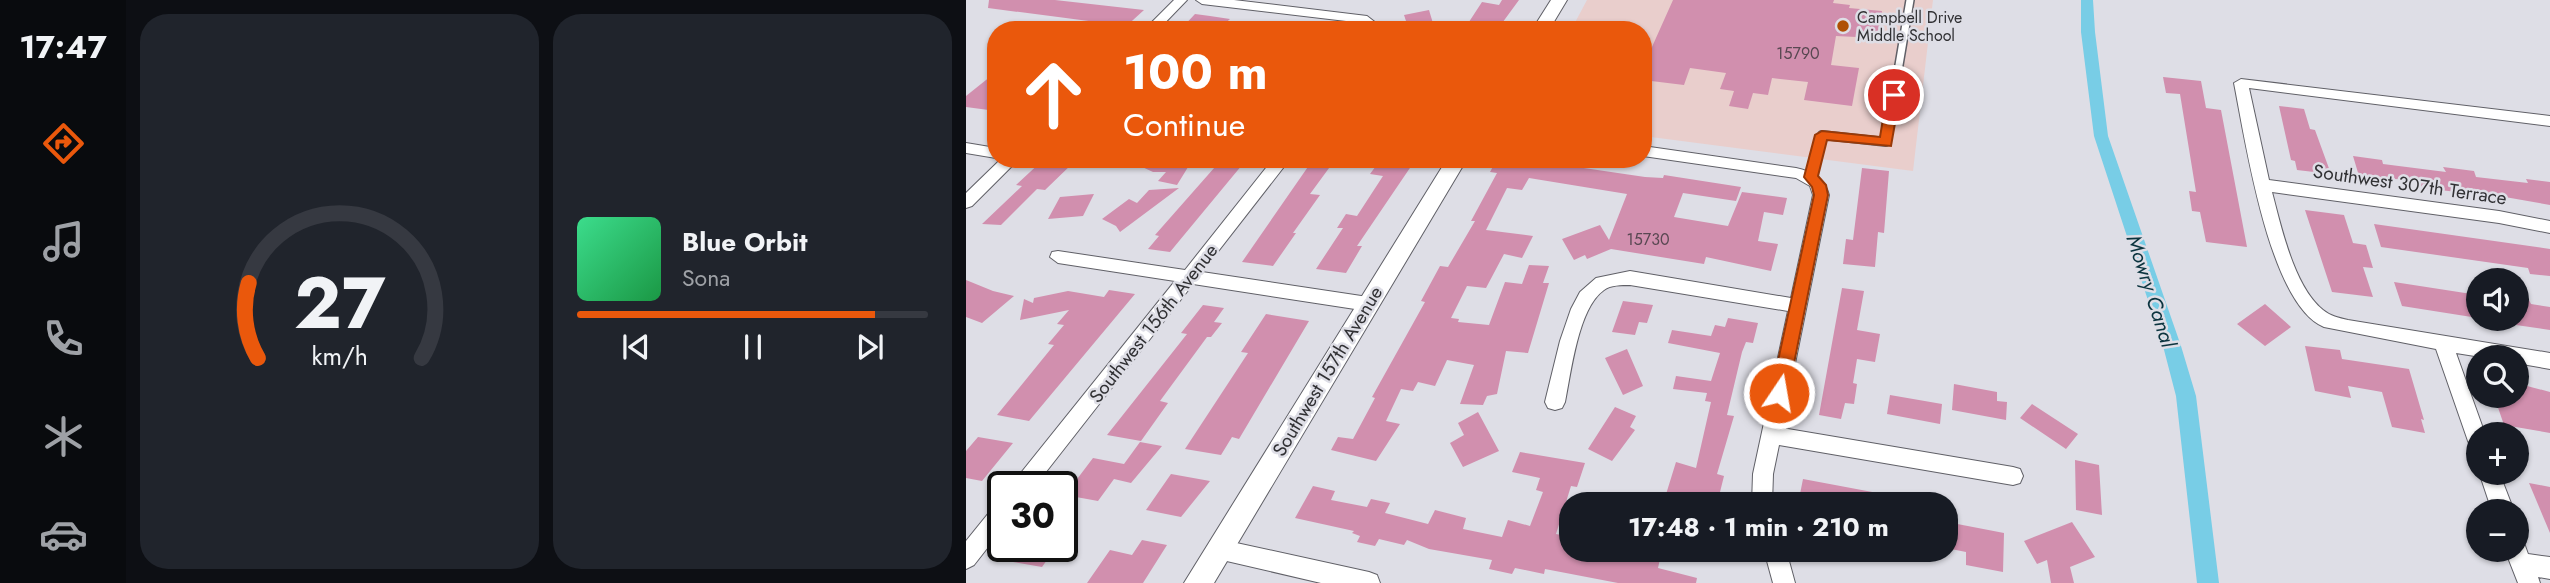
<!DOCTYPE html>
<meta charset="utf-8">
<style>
body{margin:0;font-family:Jost,sans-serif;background:#20242c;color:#f1f3f6;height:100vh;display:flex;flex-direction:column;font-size:26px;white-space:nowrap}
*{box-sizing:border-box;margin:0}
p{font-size:23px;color:#9ea1a6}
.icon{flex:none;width:38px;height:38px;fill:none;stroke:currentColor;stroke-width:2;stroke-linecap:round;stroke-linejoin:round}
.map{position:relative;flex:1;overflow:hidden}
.drawer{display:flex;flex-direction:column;gap:14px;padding:14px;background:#0d0f14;width:840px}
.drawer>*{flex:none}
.guide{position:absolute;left:21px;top:21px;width:665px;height:147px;border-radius:28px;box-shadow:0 2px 5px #0004;background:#ea580c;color:#fff;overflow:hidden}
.controls{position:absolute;left:1500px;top:268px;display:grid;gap:14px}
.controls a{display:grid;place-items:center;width:63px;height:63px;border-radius:50%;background:#171b24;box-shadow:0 2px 5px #0004;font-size:35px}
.speed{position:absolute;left:21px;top:471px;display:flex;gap:14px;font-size:35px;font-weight:700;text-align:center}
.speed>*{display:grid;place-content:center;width:91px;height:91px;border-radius:50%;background:#171b24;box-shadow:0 2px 5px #0004;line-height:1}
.speed .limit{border:4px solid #111;border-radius:10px;background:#fff;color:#111}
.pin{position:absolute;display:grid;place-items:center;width:60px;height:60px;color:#fff;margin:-30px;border:4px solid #fff;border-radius:50%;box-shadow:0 2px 7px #0007}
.me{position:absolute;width:77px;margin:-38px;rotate:12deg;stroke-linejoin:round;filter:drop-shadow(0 0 5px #0008)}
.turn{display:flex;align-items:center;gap:24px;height:147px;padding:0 21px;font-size:32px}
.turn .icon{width:91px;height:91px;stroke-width:2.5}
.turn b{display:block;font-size:49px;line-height:60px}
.drawer .tile{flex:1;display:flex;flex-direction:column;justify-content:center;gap:10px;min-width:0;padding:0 24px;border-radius:28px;background:#20242c}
.drawer .dial{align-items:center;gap:0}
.dial svg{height:182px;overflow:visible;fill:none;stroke:#363941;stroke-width:7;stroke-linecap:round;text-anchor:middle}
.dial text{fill:#f1f3f6;stroke:none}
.song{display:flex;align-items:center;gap:21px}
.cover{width:84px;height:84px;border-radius:10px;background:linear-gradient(135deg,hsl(150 70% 55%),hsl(140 70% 35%))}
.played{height:7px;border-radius:4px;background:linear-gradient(90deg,#ea580c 85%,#363941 85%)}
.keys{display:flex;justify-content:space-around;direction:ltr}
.drawer .tiles{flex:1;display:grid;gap:14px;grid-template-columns:repeat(2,1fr)}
.trip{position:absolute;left:593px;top:492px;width:399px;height:70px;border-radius:28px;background:#171b24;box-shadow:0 2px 5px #0004;font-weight:700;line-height:70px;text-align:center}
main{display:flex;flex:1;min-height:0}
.tabs{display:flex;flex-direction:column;width:126px;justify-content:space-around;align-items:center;background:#090b0e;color:#9ea1a6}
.tabs .icon{width:49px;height:49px}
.tabs .on{color:#ea580c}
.tabs b{font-size:32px;color:#f1f3f6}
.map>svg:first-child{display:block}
.education{fill:#e9cecc}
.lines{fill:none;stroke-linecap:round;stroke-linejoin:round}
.canal{fill:#78cde6;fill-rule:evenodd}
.building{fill:#d18fae}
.service-casing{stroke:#606067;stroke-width:10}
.minor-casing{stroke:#606067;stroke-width:2}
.tertiary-casing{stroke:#606067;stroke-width:2}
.service{stroke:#fff;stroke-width:7}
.minor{fill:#fff;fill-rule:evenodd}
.tertiary{fill:#fff;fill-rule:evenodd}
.route{fill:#ea580c;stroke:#983908;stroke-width:2}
.poi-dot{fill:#af5004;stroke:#dedee6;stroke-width:2.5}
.labels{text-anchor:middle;stroke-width:5;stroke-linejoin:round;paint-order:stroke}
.far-poi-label{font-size:16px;fill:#313134;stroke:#dedee6;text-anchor:start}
.number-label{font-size:16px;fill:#594852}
.street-label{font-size:19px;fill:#313134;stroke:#dedee6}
.water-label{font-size:21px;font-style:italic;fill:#0b343f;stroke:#dedee6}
</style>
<main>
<nav class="tabs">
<b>17:47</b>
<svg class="icon on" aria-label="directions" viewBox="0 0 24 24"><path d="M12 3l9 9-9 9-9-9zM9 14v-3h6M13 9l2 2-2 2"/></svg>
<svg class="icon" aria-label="music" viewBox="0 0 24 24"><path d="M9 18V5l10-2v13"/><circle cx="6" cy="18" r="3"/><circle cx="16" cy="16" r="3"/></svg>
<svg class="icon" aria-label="phone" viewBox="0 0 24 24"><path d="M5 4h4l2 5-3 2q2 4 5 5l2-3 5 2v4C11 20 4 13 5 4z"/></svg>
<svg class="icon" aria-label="climate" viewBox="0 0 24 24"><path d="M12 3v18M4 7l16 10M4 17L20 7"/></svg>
<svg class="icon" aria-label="car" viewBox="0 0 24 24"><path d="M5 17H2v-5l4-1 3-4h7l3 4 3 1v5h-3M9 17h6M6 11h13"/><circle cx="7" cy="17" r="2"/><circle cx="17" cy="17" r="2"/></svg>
</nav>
<section class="drawer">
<div class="tiles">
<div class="tile dial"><svg viewBox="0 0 100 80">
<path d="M14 69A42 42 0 1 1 86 69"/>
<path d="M14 69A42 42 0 0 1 10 36" stroke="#ea580c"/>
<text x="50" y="56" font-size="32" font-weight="700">27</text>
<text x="50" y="72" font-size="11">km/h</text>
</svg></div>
<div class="tile">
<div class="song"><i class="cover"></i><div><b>Blue Orbit</b><p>Sona</p></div></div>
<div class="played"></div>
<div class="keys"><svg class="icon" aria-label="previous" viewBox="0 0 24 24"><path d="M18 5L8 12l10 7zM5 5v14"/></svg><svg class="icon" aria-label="pause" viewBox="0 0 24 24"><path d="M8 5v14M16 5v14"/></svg><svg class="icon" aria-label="next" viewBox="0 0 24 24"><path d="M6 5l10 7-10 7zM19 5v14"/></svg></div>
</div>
</div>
</section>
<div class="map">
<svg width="1584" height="583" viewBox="0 0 1584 583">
<rect width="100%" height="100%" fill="#dedee6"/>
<path class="education" d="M621,0H967L947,171L677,136V30H605Z"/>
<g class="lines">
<path class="canal" d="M1115,0H1127L1129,32L1142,136L1215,346L1230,396L1253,583H1231L1210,396L1197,346L1128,136L1115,32Z"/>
</g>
<path class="building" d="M23,0H89L178,10L156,30H131L138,23L22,8Z
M536,0H553L531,30L499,28L516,2L533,5Z
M707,0H868L867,3L884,5L883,8L916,11L911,38L870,36L865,65L893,68L886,106L838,100L842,82L806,78L802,95L787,93L782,109L763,106L768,91L754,89L760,73L724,68L718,85L677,80V67Z
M463,10L469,30H443L438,15Z
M229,14L244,16L264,19L252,30H214Z
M30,72V111L0,107V96Z
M1197,77L1235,81L1240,108L1255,110L1281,247L1240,242L1234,212L1226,211L1223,191L1230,192L1214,94L1200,93Z
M1313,106L1338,109L1344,129L1349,130L1365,174L1331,170L1329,161L1325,160Z
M1387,156L1416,160L1417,164L1480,172L1477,167L1508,171L1510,177L1562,183L1560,179L1584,182V205L1499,190L1500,193L1456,188L1453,181L1393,176Z
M78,159L107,163L79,190L71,189L35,225L16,224L56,186L50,185Z
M159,159H227L211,185L192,181L200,172H187Z
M256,159H281L204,252L182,249L193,236L189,235Z
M415,159H450L391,246H396L380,273L350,269L377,228H371L380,214L391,216L417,176L404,174Z
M531,159L577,162L679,177L697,178L698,175L775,187L770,201L717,193L708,217L762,226L776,192L821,198L817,215L798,212L792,241L812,244L805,271L740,257L738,264L645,249L621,259L619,255L608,260L596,239L634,225L643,240L661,194L563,178L556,190L541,188L520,230L567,236L556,258L538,254L520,288L501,286L485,318L493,319L492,322L523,325L539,282L556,284L563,265L583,266L577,283H583L562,353L540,351L531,394L521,396L517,405L494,404L508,365L481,360L469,386L452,382L447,391L435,389L420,421L434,424L410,461L365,450L372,437L387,439L409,398L406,397L459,302L455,301L474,266L482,267L509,221H505L531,173L524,172Z
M346,161L366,164L344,194L354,195L327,233H330L307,266L276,262Z
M896,168L923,171L918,233L912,232L909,267L877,264L880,239L887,240Z
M213,188L154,232L150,226L136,219L163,199L171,203L183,190Z
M128,194L117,216L82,219L94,197Z
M1339,210L1378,215L1387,243L1400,245L1407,268L1397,267L1407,297L1366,292Z
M1408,224L1584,249V276L1564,274L1562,268L1415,247Z
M0,280L27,291L48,296L16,323L0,317Z
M1428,282L1512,295V318L1436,306Z
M876,288L898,291L891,330L914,334L909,362L891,359L887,383L891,384L888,404L879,403L875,419L853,415Z
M143,290L169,294L63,421L31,415L88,345L82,344L98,325L91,324L103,310L54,320L58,299L67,303L68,298L102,291L138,297Z
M1550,294L1561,296L1565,304L1584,307V330L1550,325Z
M657,301L687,305L681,323L673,322L669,335L646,332Z
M1299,304L1325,327L1299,346L1271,324Z
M237,305L258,308L248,322L256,323L245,337H241L194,401L202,403L175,441L141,435L221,334L215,333Z
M300,314L343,321L273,439L266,437L255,455L219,449L282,353L275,352Z
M762,318L792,323L787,343L780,342L776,352L761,415L768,416L751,474L758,476L751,504H697L710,462L730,468L745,402L739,401L741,393L707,389L710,376L745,381L754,353L702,343L706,330L745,336L749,325L759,327Z
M1339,346L1374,350L1376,359L1443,369L1458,420L1455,419L1459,433L1426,427L1416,392L1382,386L1385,398L1349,391Z
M661,349L677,386L657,395L639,358Z
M1550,383L1584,392V433L1538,425L1528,396H1550Z
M988,384L1031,392V401L1041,402L1040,420L986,410Z
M924,395L976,404L974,424L921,414Z
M1066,404L1112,434L1100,449L1054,418Z
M649,407L670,416L664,427L669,430L646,461L622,449Z
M512,412L533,451L497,467L484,443L498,435L492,423Z
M12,437L47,443L16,481L0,478V451Z
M174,442L196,446L165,483L148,479L132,501L99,495L127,458L158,464Z
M554,452L619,463L611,487L605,486L590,534L606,537V550H626L664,558L666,553L694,559L692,568L731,578L730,583H652L579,569L578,574L549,568L546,574L523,569L526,560L463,549L441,540L438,545L413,539L409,546L391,542L394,536L386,533L388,531L329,518L347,486L369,491L365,500L401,507L405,499L424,503L419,513L462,524L469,510L500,518L497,529L536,537L542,520L564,526L577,492L570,490L574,478L546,472Z
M1109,460L1133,465L1136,515L1110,510Z
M205,474L244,481L215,517L180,510Z
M837,479L933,497V504H832Z
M1563,483L1584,487V533Z
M981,522L1038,533L1037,572L1000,565V552L980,548Z
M1106,522L1129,557L1104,567L1108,583H1085L1081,560L1071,564L1058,541Z
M176,540L201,545L177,583H121L144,550L166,555Z
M59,546H91L76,567L47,562Z"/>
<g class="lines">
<defs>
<path id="service" d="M845,178L856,135L920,142L944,0"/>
<path id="minor" d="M208,0H221L192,30H178Z
M230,0H268L401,16L419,30H405L397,23L236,4Z
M1275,79L1584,116V126L1283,88L1303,180L1533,211L1584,221V233L1533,223L1306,192C1315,226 1328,287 1357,310C1364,316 1373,318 1382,320L1584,353V369L1550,363V357H1515L1490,353L1519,434H1512V450L1505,447L1502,441L1470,349L1358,327C1303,305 1279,138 1268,83Z
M0,143L30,148V158L0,153Z
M677,146L830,168C847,172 858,177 863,195L816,428L1047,467L1054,469L1057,476L1054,483L1047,485L813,445L807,474L806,504H786L787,474L822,311L664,285C655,285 645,285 638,290C612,308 605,373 599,402L596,408L589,410L582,408L579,402L594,341L605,309L614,292L630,278L664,271L825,298L847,195L844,186L830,178L677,156Z
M35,159H53L6,206L0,208V193Z
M307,159H324L236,272L402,297L408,299L411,304L408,309L402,311L227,284L69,486H47L50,479L209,281L92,263L84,257L86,252L92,251L219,270Z
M1513,472H1533L1548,511H1526Z
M37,501V528L8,565L0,569V541L30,504Z
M252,539L403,572L411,575L414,583H355L252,559L244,556L241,549L244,542Z
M1550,540L1558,543L1562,554L1584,557V579L1572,577L1574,583H1552L1539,550H1550Z
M798,550H820L829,583H807Z"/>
<path id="tertiary" d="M585,0H601L583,30H566Z
M481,159H501L248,583H218Z"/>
</defs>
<use href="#service" class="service-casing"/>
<use href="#minor" class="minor-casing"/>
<use href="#tertiary" class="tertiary-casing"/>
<use href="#service" class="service"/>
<use href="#minor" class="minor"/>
<use href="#tertiary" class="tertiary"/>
</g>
<path class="route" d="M928,91L934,95L925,146L861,140L852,176L860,185L862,195L822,393L813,400L807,398L805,393L848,195L846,187L838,177L849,135L856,131L914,137L921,95Z"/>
<circle class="poi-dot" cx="877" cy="26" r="7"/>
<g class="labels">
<g class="far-poi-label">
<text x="891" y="23">Campbell Drive<tspan x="891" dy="18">Middle School</tspan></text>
</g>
<g class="number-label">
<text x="832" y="59">15790</text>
<text x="682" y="245">15730</text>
</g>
<g class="street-label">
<text transform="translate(1444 184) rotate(8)" y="7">Southwest 307th Terrace</text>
<text transform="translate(187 323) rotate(-52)" y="7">Southwest 156th Avenue</text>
<text transform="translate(361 371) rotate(-59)" y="7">Southwest 157th Avenue</text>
</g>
<g class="water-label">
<text transform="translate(1185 291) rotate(72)" y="7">Mowry Canal</text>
</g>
</g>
</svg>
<div class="controls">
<a><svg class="icon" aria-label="sound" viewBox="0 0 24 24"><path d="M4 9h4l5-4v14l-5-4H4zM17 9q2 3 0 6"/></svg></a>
<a><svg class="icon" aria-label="search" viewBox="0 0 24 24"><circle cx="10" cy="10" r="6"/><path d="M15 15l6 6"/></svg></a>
<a>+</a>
<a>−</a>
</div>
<div class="speed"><div class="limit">30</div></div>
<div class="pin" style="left:928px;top:95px;background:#d93025"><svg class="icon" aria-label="arrive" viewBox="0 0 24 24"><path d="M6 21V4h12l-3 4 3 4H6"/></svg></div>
<svg class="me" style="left:813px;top:393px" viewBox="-20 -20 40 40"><circle r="17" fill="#ea580c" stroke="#fff" stroke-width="3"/><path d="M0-11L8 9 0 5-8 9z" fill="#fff"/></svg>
<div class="trip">17:48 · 1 min · 210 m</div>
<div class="guide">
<div class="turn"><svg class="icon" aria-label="ahead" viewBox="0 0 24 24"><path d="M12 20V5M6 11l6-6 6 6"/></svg><div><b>100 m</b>Continue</div></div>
</div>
</div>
</main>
